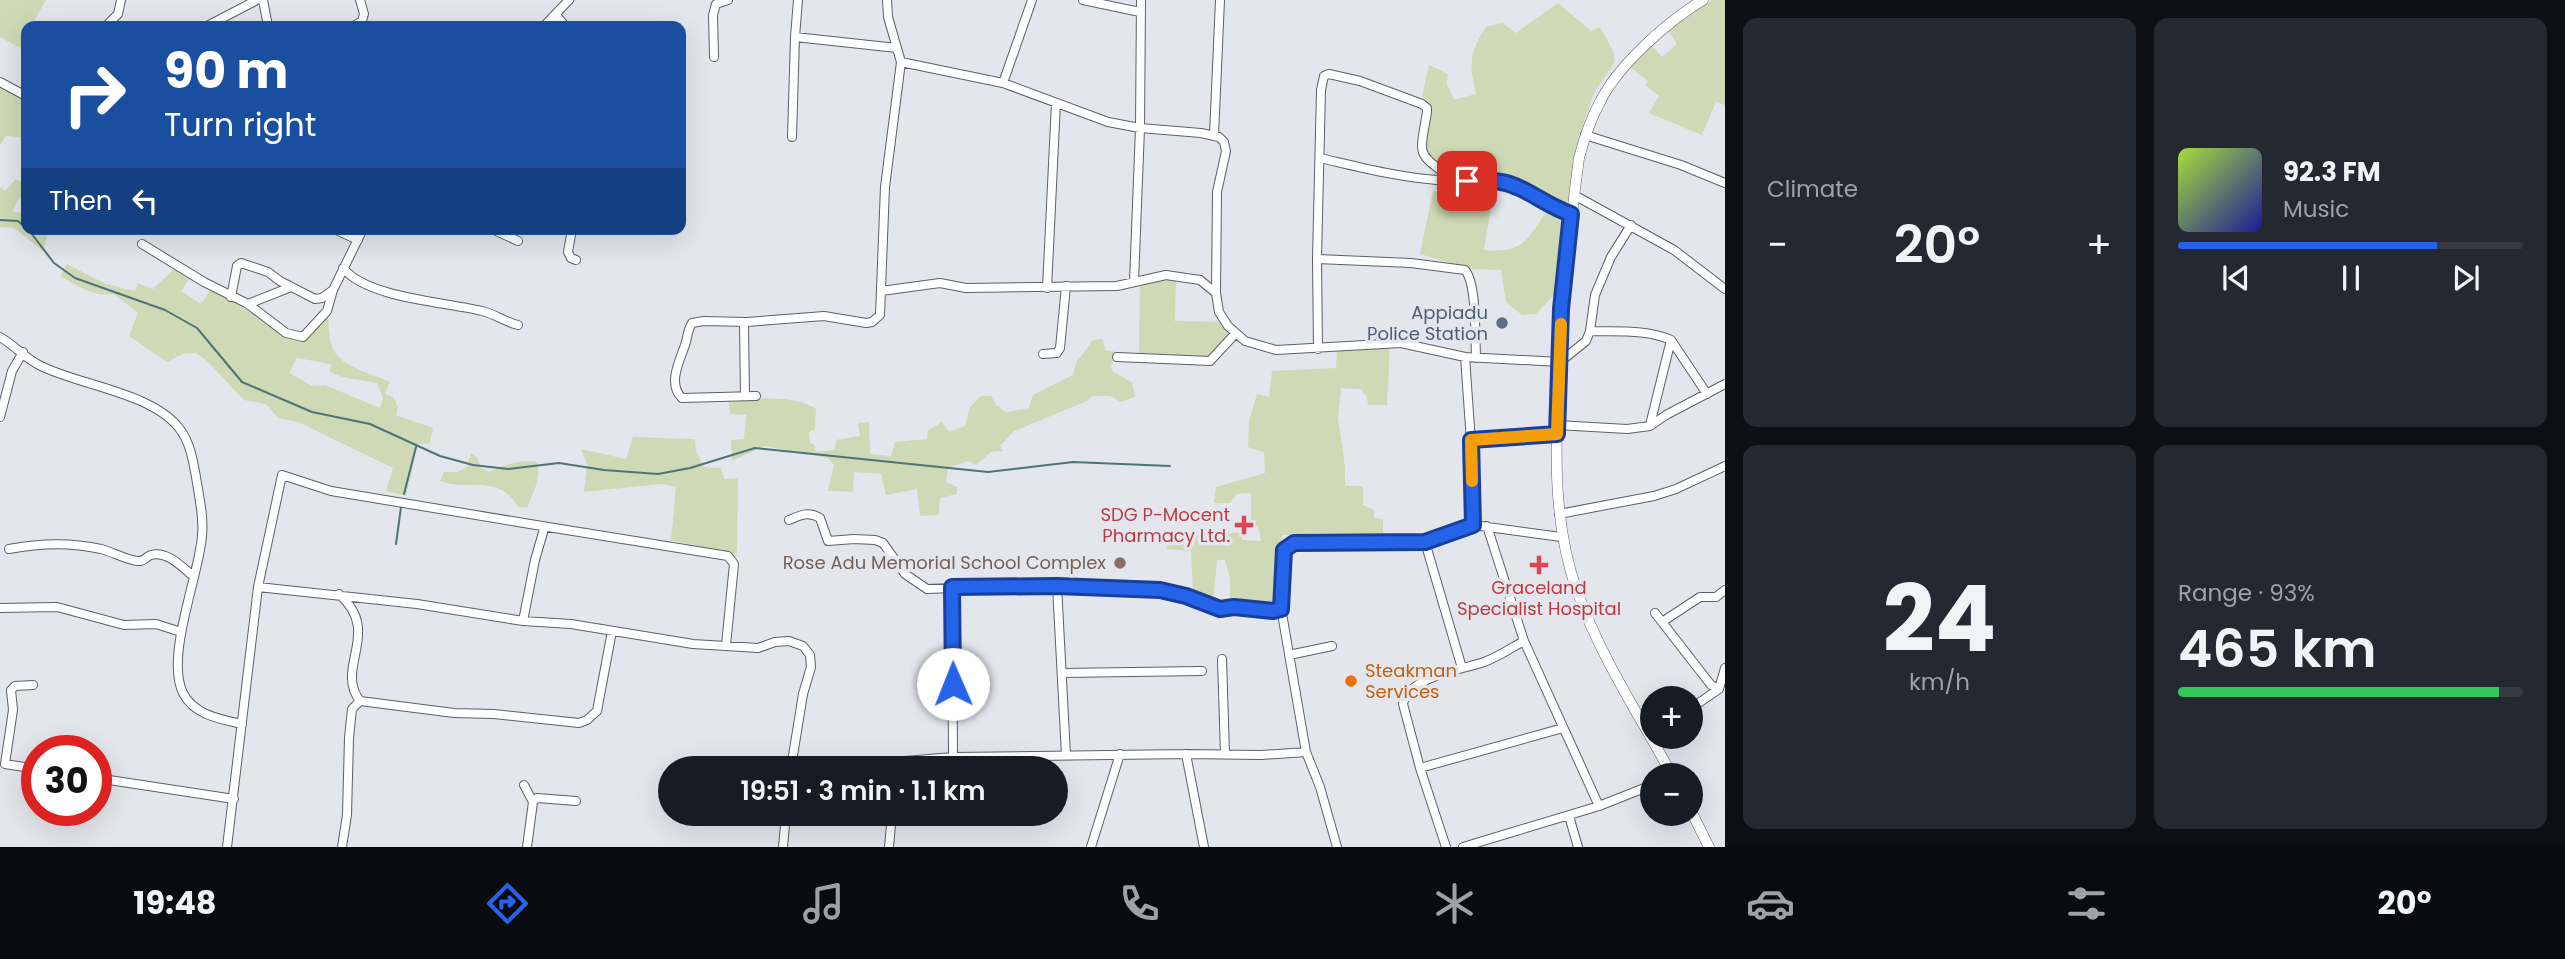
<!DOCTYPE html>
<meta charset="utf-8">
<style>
body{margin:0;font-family:Poppins,sans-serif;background:#242831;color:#f1f3f6;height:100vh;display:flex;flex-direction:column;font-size:26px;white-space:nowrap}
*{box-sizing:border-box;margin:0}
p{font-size:23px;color:#9ea1a6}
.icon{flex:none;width:38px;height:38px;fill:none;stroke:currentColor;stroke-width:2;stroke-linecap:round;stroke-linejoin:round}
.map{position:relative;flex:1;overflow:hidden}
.sheet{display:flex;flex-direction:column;gap:18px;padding:18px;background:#0d0f14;width:840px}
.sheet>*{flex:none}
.banner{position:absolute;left:21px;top:21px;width:665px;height:214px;border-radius:14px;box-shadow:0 7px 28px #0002;background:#1a4fa0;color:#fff;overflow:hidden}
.controls{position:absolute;left:1640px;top:686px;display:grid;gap:14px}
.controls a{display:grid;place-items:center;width:63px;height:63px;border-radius:50%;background:#171b24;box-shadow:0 7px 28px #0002;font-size:35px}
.speed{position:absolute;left:21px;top:735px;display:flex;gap:14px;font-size:35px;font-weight:700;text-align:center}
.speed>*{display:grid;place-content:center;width:91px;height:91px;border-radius:50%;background:#171b24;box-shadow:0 7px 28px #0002;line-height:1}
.speed .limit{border:10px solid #d22;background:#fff;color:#111}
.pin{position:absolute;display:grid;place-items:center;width:60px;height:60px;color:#fff;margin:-30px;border-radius:14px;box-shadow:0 4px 10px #0006}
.me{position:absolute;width:77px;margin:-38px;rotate:359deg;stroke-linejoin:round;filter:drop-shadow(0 0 5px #0008)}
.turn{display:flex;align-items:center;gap:24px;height:147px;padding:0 28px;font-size:32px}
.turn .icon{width:91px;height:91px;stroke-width:2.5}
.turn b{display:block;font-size:49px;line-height:60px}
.then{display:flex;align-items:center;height:66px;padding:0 28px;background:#0003;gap:14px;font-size:26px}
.big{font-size:52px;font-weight:600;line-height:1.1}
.sheet .tile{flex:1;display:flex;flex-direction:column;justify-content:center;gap:10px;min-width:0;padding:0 24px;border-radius:14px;background:#242831}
.sheet .dial{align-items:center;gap:0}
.dial b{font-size:91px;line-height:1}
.song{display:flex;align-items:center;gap:21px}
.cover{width:84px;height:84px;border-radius:10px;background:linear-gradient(135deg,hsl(80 70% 55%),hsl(240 70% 35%))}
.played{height:7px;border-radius:4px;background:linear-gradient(90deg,#2563eb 75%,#363941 75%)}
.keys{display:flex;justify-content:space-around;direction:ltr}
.heat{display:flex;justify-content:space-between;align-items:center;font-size:38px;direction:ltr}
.charge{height:10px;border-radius:5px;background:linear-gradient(90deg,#34c759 93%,#363941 0)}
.sheet .tiles{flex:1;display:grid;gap:18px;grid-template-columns:repeat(2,1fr)}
.trip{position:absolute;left:658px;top:756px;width:410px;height:70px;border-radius:35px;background:#171b24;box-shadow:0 7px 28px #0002;font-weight:600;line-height:70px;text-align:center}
.tab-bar{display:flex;height:112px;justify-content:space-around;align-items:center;background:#090b0e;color:#9ea1a6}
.tab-bar .icon{width:49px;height:49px}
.tab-bar .current{color:#2563eb}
.tab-bar b{font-size:32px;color:#f1f3f6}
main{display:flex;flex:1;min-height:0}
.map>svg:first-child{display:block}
.green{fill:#cfd9b5;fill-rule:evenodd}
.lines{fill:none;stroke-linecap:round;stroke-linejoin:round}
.stream{stroke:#4f7478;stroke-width:2}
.minor-casing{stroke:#5e6067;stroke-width:10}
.tertiary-casing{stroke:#5e6067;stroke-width:11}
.minor{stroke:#fff;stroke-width:8}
.tertiary{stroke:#fff;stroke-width:10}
.route-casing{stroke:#184099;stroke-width:18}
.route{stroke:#2563eb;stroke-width:12}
.slow{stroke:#f59e0b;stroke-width:12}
.service-dot{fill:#5c6f8a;stroke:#e3e6ed;stroke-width:2.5}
.health-dot{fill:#e0444e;stroke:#e3e6ed;stroke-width:2.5}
.education-dot{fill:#8d6e63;stroke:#e3e6ed;stroke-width:2.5}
.food-dot{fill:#e8710a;stroke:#e3e6ed;stroke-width:2.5}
.labels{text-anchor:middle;stroke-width:7;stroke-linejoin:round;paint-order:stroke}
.service-label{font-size:18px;fill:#4e5e75;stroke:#e3e6ed;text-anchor:end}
.health-label{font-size:18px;fill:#be3a42;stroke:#e3e6ed;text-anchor:end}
.education-label{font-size:18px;fill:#785e54;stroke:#e3e6ed;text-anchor:end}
.food-label{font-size:18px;fill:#c56008;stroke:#e3e6ed;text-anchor:start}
</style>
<main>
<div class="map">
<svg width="1725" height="847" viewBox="0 0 1725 847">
<rect width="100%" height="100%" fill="#e3e6ed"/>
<path class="green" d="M0,0H46L31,26H26V36L20,48L0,37Z
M1712,0H1725V105L1716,102L1702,135L1649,113L1659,96L1645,85L1648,81L1630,67L1651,45L1662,57L1677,44L1668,30Z
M1558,3L1591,31L1600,27L1613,51L1615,62L1594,93L1583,125L1567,205C1548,202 1540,189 1523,184C1486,172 1450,187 1424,149L1430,103L1422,96L1429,65L1448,74L1447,84L1454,100L1476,94C1469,64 1469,53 1486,27L1502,23L1516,33Z
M0,87L26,100V138L6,136L0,145Z
M26,177V193L17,201L13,212L26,213V229H44L48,233L43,251L14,228L1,227L0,229V187L5,191L16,179L21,182Z
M1441,184H1495L1484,250C1526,254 1527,238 1549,208L1565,214L1555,294L1536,314L1522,315L1506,302L1501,270L1471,269L1420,254L1433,191L1439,192Z
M67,264L106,284L135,291L138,283L153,289L176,267L191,276L181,291L201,304L211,289L298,340H307L326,315L328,316C329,326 329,340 333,349C341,367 373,374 390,382L385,394L393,397L398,407L396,415L433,428L430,443L418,444L406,496L386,491L393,468L298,422L278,418L266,404L244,400L207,361L196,353L183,354L167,362L129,336L138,313L114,294C92,297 78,286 60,276ZM297,358L331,364L330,372C345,380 360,379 377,383L383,398L380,408L325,385L312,386L289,373Z
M1168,280H1176L1175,321L1220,322L1227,330L1229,336L1211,357L1139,353L1140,285Z
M1103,339L1105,350L1116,352L1111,366L1113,372L1132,382L1135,397L1121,402L1110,396H1093L1087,401L1014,431L1000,446L1003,451L991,452L976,465L968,461L948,468L946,482L957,487V494L940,498L939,515L920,516L917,489L886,495L881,474L854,472L853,492L828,491L834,465L828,458L765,446L732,461L731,440L744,439L746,415L730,414L729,403C754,398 793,394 816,409L815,429L809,432L810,443L814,444L816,452L835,450L836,440L860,436L858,423L869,422L870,454L891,456L895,442L927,439L928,430L942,422L949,432L965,426L970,407L981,396H991L996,405L1006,412L1029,408L1033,395L1073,375L1076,363L1093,340Z
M1390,346L1387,405H1368L1367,396L1360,389L1341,388L1338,418L1345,467V486H1363V505L1374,510V518L1383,519V534L1282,535L1279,607L1269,609L1230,604V579L1225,560H1217L1213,604L1193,590L1191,551L1167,549V532L1217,530L1219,533H1241L1242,540L1261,541L1259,529L1251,521V493L1237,494L1230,503H1214L1216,487L1265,473L1264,452L1248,447L1249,421L1257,394L1269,397L1272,371L1336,368L1337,349Z
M633,437L695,439L696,451L704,467L721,468L724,479L738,478L737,555L671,540L676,487L661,484L584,492L587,464L581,449L626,459Z
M471,453L477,458L481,468L489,472C504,465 520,459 537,462C541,479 534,492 527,507H518C499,473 469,492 440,481L444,472H457L467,467Z"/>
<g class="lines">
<path class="stream" d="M0,220L18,221L26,228
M28,229L54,263L75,278L165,310L197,328L242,382L312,412L370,424L440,456L473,465L508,469L559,463L604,470L658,474L690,468L755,448L988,472L1073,462L1170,466
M404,494L416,447
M396,544L401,507"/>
<defs>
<path id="minor" d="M263,0L268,26
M887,0L888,17L901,62L1003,83L1108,122L1140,128L1201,133L1219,137L1224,142L1226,151L1217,192L1216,293L1219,312L1228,326L1245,341L1276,350L1401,343L1465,357L1560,362L1586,341L1590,331L1595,295L1611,257L1631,225
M1083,0L1140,12
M556,15L565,26
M106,26L118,14L121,0
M207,26L257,0
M354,26L362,21L364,14L360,0
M544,26L569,0
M795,37L897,48
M714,57L713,15L716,4L728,0
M0,82L26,96
M1003,83L1032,0
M1214,135L1220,0
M1585,135L1681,165L1725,183
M792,137L795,37L798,0
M1320,158C1359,167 1397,177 1437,180C1458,182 1482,178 1502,183C1527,188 1547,207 1571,214
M1574,195L1674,250L1725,289
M334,229L358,240
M492,229L518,241
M572,229L568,252L571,258L576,260
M142,244L204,282L248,304L286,333L303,337L327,311L333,290L363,229
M1317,259L1411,263L1465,270C1477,284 1475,337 1476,358
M343,268C367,298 445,302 482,311C495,314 505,322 518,325
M1134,282L1140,128L1141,0
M1047,288L1056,103
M881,291L940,283L966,288L1117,286L1166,275L1200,280L1216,293
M231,297L237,266L241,263L268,272L280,281L315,299L322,298L333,290
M248,304L291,287
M744,323L745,396
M1590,331C1616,332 1647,329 1671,340L1707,394
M0,337C14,345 25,358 39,365C77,385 151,392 179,428C190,442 193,460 196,477C199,496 204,517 202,536C199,576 165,656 183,693C194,715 220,719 242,724
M1318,349L1317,259L1321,90L1324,76L1329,74L1360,81L1422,104L1427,108V112C1419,160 1416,151 1455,181
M1043,354L1057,353L1060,348L1066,286
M1117,357L1210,361L1235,334
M1465,357L1472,456L1473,525
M756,396L682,398C667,384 680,360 685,345C688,337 687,331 692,323L704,321L747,322L824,316L866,323L872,322L880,315L885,187L901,62
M0,417L12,371L23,352
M1557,425L1627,429L1650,426L1666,415L1725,384
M1650,425L1671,340
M1471,440L1557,434
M1559,514L1654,496L1676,489L1725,466
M789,520C801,515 808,511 820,518L828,541L854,539L875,540L883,543L905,574L927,589C1003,585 1080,585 1157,590C1177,591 1194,601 1213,607C1221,610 1226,608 1234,607C1250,607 1265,614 1281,609
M542,526L728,556L734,564L726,645
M1487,526L1524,641L1599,806
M1425,542L1462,668
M9,549C40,543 70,542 101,549C113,552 124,559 137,561C145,562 145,557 151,555C167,550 183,568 193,576
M1057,586L1066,755
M258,587L417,604L523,621
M952,587L953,757
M339,594C383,633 334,667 360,701L454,713L494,714L579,723L587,720L597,711L612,631
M0,608L57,607L124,625L156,624L181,632
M1655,613L1711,685L1719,689
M1662,622L1700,597H1716L1725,590
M1289,655L1332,646
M1222,659L1225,754
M1062,673L1202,671
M33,685L15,686L11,690L13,710L5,764L37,769
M1690,709L1719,689L1725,668
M1306,752L1280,602L1284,550L1294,543L1425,542L1473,525L1561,537
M1186,754L1204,847
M792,766L830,768
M897,768L905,761L953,757L1186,754L1261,755L1306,752L1320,787L1337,847
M1420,768L1563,728
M96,778L234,799
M524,785L533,802
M1569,816L1578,847
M227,847L258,587L282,475L331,491L542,526L544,529L535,560L523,621L571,624L693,644L758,648L775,642L789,641L803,646L810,655L811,667L803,694L791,768
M342,847L347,815L349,738L352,709L360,701
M527,847L533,802L537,798L576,801
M783,847L786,814
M889,847L892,814
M1091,847L1120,754
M1446,847L1420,768L1403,704C1408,677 1461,670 1484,662C1498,657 1511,648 1524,641
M1463,847L1599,806L1652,785"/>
<path id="tertiary" d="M1672,775C1639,715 1600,656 1577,591C1553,524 1555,451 1559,380C1562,305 1569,233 1579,158C1584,139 1590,120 1600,102C1618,65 1668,21 1703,0
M1690,809L1709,847"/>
</defs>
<use href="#minor" class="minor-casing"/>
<use href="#tertiary" class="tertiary-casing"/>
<use href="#minor" class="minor"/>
<use href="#tertiary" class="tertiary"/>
</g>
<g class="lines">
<defs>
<path id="route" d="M953,684L952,587L1057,586L1160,590L1186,596L1220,609L1234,607L1273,611L1281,609L1284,550L1294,543L1425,542L1473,525L1471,440L1557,434L1561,309L1571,214C1546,206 1525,186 1501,182C1490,180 1478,181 1467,181"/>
</defs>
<use href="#route" class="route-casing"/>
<use href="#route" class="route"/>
<path class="slow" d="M1472,481L1471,440L1557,434L1561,324"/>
</g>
<circle class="service-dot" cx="1502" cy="323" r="7"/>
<g class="health-dot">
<path d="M1240.5 514.5h7v7h7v7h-7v7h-7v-7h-7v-7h7z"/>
<path d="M1535.5 554.5h7v7h7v7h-7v7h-7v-7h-7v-7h7z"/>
</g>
<circle class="education-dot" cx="1120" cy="563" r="7"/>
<circle class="food-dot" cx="1351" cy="681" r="7"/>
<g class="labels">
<g class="service-label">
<text x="1488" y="319">Appiadu<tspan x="1488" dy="21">Police Station</tspan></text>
</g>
<g class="health-label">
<text x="1230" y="521">SDG P-Mocent<tspan x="1230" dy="21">Pharmacy Ltd.</tspan></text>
<text x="1539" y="594" text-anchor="middle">Graceland<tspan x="1539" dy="21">Specialist Hospital</tspan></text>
</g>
<g class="education-label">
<text x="1106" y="569">Rose Adu Memorial School Complex</text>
</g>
<g class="food-label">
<text x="1365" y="677">Steakman<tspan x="1365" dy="21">Services</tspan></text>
</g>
</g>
</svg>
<div class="controls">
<a>+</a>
<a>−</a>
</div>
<div class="speed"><div class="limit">30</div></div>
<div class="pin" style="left:1467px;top:181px;background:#d93025"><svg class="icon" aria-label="arrive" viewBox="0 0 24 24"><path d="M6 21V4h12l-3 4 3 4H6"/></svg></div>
<svg class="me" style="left:953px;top:684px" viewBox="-20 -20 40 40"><circle r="19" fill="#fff"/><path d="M0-13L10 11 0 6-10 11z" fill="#2563eb"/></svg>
<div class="trip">19:51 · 3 min · 1.1 km</div>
<div class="banner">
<div class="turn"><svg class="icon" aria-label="right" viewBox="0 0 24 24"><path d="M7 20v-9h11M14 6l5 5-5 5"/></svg><div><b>90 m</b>Turn right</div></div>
<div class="then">Then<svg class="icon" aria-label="left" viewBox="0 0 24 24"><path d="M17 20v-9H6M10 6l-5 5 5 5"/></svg></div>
</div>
</div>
<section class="sheet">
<div class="tiles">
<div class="tile"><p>Climate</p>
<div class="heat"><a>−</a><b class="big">20°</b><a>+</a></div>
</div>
<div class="tile">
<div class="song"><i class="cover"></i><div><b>92.3 FM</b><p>Music</p></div></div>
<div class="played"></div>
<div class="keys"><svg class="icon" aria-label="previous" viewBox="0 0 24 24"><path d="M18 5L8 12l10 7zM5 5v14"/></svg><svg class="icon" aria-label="pause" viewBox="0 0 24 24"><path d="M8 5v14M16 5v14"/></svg><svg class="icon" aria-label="next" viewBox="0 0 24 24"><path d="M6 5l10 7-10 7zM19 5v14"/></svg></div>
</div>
<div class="tile dial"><b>24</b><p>km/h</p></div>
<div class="tile"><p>Range · 93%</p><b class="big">465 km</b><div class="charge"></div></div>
</div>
</section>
</main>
<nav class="tab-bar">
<b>19:48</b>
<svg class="icon current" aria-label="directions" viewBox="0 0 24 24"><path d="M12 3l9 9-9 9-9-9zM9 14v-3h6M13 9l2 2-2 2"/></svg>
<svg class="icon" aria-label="music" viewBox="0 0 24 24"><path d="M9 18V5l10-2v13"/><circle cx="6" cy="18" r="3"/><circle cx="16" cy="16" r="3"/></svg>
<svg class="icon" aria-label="phone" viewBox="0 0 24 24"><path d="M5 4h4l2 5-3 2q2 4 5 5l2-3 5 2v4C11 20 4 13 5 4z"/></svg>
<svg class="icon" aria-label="climate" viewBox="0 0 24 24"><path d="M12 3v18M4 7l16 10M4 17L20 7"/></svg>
<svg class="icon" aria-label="car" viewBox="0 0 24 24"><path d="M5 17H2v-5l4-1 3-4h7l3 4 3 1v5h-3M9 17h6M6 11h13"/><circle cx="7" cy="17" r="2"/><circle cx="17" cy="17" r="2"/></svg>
<svg class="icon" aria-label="filters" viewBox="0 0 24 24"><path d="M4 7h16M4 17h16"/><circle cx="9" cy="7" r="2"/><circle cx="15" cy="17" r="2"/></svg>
<b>20°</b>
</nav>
